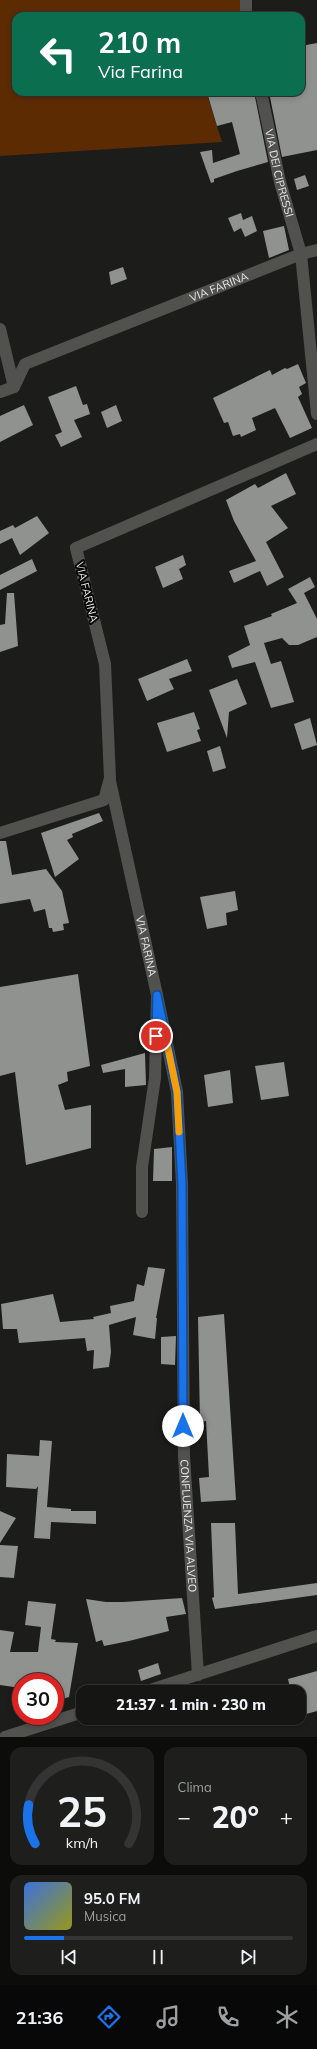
<!DOCTYPE html>
<html lang="it">
<meta charset="utf-8">
<style>
body{margin:0;font-family:Mulish,sans-serif;background:#1e1e1d;color:#f1f3f6;height:100vh;display:flex;flex-direction:column;font-size:15px;white-space:nowrap}
*{box-sizing:border-box;margin:0}
p{font-size:13px;color:#9d9fa0}
.icon{flex:none;width:22px;height:22px;fill:none;stroke:currentColor;stroke-width:2;stroke-linecap:round;stroke-linejoin:round}
.map{position:relative;height:1737px;overflow:hidden}
.sheet{display:flex;flex-direction:column;gap:10px;padding:10px;background:#0c0c0b;flex:1}
.sheet>*{flex:none}
.top-card{position:absolute;left:12px;top:12px;width:293px;height:84px;border-radius:12px;box-shadow:0 2px 6px #0003,0 0 0 1px #343434;background:#0b6e4f;color:#fff;overflow:hidden}
.speed{position:absolute;left:12px;top:1673px;display:flex;gap:8px;font-size:20px;font-weight:700;text-align:center}
.speed>*{display:grid;place-content:center;width:52px;height:52px;border-radius:50%;background:#151514;box-shadow:0 2px 6px #0003,0 0 0 1px #343434;line-height:1}
.speed .limit{border:6px solid #d22;background:#fff;color:#111}
.pin{position:absolute;display:grid;place-items:center;width:34px;height:34px;color:#fff;margin:-17px;border:2px solid #fff;border-radius:50%;box-shadow:0 1px 4px #0007}
.me{position:absolute;width:44px;margin:-22px;rotate:0deg;stroke-linejoin:round;filter:drop-shadow(0 0 3px #0008)}
.turn{display:flex;align-items:center;gap:14px;height:84px;padding:0 20px;font-size:18px}
.turn .icon{width:52px;height:52px;stroke-width:2.5}
.turn b{display:block;font-size:28px;line-height:34px}
.big{font-size:30px;font-weight:800;line-height:1.1}
.sheet .card{flex:1;display:flex;flex-direction:column;justify-content:center;gap:6px;min-width:0;padding:0 14px;border-radius:12px;background:#1e1e1d}
.sheet .dial{align-items:center;gap:0}
.dial svg{height:104px;overflow:visible;fill:none;stroke:#343434;stroke-width:7;stroke-linecap:round;text-anchor:middle}
.dial text{fill:#f1f3f6;stroke:none}
.song{display:flex;align-items:center;gap:12px}
.cover{width:48px;height:48px;border-radius:6px;background:linear-gradient(135deg,hsl(220 70% 55%),hsl(60 70% 35%))}
.played{height:4px;border-radius:2px;background:linear-gradient(90deg,#1a73e8 15%,#343434 15%)}
.keys{display:flex;justify-content:space-around;direction:ltr}
.heat{display:flex;justify-content:space-between;align-items:center;font-size:22px;direction:ltr}
.sheet .tiles{flex:1;display:grid;gap:10px;grid-template-columns:1fr 1fr}
.card:last-child{grid-column:span 2}
.trip{position:absolute;left:76px;top:1685px;width:230px;height:40px;border-radius:12px;background:#151514;box-shadow:0 2px 6px #0003,0 0 0 1px #343434;font-weight:800;line-height:40px;text-align:center}
.tabs{display:flex;height:64px;justify-content:space-around;align-items:center;background:#080808;color:#9d9fa0}
.tabs .icon{width:28px;height:28px}
.tabs .on{color:#1a73e8}
.tabs b{font-size:18px;color:#f1f3f6}
.map>svg:first-child{display:block}
.green{fill:#5d2b02}
.building{fill:#8f928f}
.lines{fill:none;stroke-linecap:round;stroke-linejoin:round}
.minor{stroke:#51514e;stroke-width:12}
.route-casing{stroke:#114b97;stroke-width:10}
.route{stroke:#1a73e8;stroke-width:7}
.slow{stroke:#f59e0b;stroke-width:7}
.labels{text-anchor:middle;stroke-width:4;stroke-linejoin:round;paint-order:stroke}
.street-label{font-size:11px;fill:#e8e8e6;stroke:#070706}
</style>
<div class="map">
<svg width="317" height="1737" viewBox="0 0 317 1737">
<rect width="100%" height="100%" fill="#1c1c1a"/>
<path class="green" d="M0,0H244V16H16V92H215L207,95L222,142L0,156Z"/>
<path class="building" d="M317,43V150L282,157L269,92H301V46Z
M218,92H254L268,162L237,171L214,179V182L211,183L200,152L212,150L213,163L240,154L232,122L217,126L208,96Z
M305,175L309,186L297,190L294,179Z
M241,213L243,220L252,216L257,231L245,237L241,228L234,232L228,218Z
M284,226L289,250L269,258L263,231Z
M123,267L127,279L111,285L109,272Z
M298,364L306,383L299,387L302,394L298,397L312,428L290,438L275,408L252,418L256,430L241,437L240,434L233,436L228,422L224,423L213,398L270,370L272,375L285,368L287,369Z
M76,386L83,405L87,404L90,414L74,420L82,437L61,447L55,435L62,432L48,397Z
M24,405L33,425L0,442V416Z
M116,405L122,421L107,428L101,412Z
M286,473L296,494L271,506L288,528L266,542L284,577L267,586L260,571L234,583L229,571L256,561L234,521L226,500L255,484L258,488Z
M37,516L49,533L20,555L12,538L0,544V531L13,525L15,528Z
M183,555L186,565L179,569L183,579L163,588L155,567Z
M32,559L37,571L0,590V575Z
M310,577L315,587L304,593L317,619V637L298,645H289L282,638L264,643L271,664L281,661L294,702L271,708L255,662L232,668L228,656L250,645L244,626L272,616L271,614L297,603L288,589Z
M7,593H14L18,646L0,652V625L5,624Z
M187,659L192,671L169,679L174,689L147,701L138,679Z
M237,679L247,704L229,712L227,738L209,690Z
M194,712L200,729L197,730L201,741L167,752L157,723Z
M310,718L317,745L302,750L294,724Z
M220,746L226,768L213,772L207,751Z
M99,813L103,821L72,834L73,837L67,840L79,859L55,877L41,833Z
M0,841H6L12,875L46,869L62,891L69,923L63,924L64,930L53,932L52,928H49L45,909L34,912L30,899L0,904Z
M235,891L238,910L226,913L227,925L207,929L200,897Z
M78,974L90,1066L67,1072L68,1081L58,1085L65,1110L91,1105V1148L26,1165L15,1072L0,1076V987Z
M145,1053L146,1085L125,1087V1069L103,1073L101,1065Z
M284,1062L289,1096L261,1100L255,1066Z
M230,1070L233,1103L208,1107L204,1075Z
M172,1147V1181H153L154,1149Z
M148,1267L165,1269L156,1318H157L155,1339L133,1335L136,1317L109,1325L111,1352L109,1367L93,1369L94,1350L87,1351L85,1338L19,1343L17,1329H3L1,1304L53,1294L60,1322L94,1319L93,1317L111,1313L110,1306L134,1301L137,1284L144,1286Z
M224,1314L236,1500L201,1502L199,1478L209,1477L206,1421L200,1422L198,1317Z
M176,1336L175,1365L161,1364V1337Z
M40,1440L52,1441L47,1507L71,1509V1511H96V1524L51,1522L50,1539L34,1538L38,1486L36,1489L6,1487L7,1454L39,1456Z
M0,1511L16,1518L0,1543Z
M211,1523H235L238,1594L317,1583V1595L215,1609L212,1598L214,1597Z
M0,1545L18,1546L14,1578L0,1577Z
M182,1598L186,1614L166,1617L169,1631L129,1641L104,1646L102,1640L96,1642L86,1599L106,1602H124Z
M28,1601L56,1604L51,1639L56,1640L55,1642L78,1643L69,1697L55,1701V1682H21V1688L0,1685V1630L14,1632L10,1652H38L41,1627L25,1625Z
M158,1663L161,1674L141,1681L138,1670Z
M317,1671V1711L299,1716V1692H291L288,1679Z"/>
<g class="lines">
<g class="minor">
<path d="M246,16V0"/>
<path id="s1" d="M261,92L280,182L301,254L317,250"/>
<path d="M0,329L14,387"/>
<path id="s2" d="M0,392L14,387L25,364L301,254L317,414"/>
<path id="s3" d="M110,781L157,995L155,1078L142,1167V1212"/>
<path d="M0,833L104,800L110,778L105,664L76,548L317,444"/>
<path id="s4" d="M157,995L177,1092L182,1184L184,1456L198,1675"/>
<path d="M144,1692L317,1636"/>
<path d="M5,1737L83,1712"/>
</g>
</g>
<g class="lines">
<defs>
<path id="route" d="M156,1036L157,995L177,1092L182,1184L183,1426"/>
</defs>
<use href="#route" class="route-casing"/>
<use href="#route" class="route"/>
<path class="slow" d="M166,1039L177,1092L179,1132"/>
</g>
<g class="labels">
<g class="street-label">
<text dy="4" stroke="none"><textPath href="#s1" startOffset="83">VIA DEI CIPRESSI</textPath></text>
<text dy="4" stroke="none"><textPath href="#s2" startOffset="249">VIA FARINA</textPath></text>
<text transform="translate(87 592) rotate(76)" y="4">VIA FARINA</text>
<text dy="4" stroke="none"><textPath href="#s3" startOffset="169">VIA FARINA</textPath></text>
<text dy="4" stroke="none"><textPath href="#s4" startOffset="533">CONFLUENZA VIA ALVEO</textPath></text>
</g>
</g>
</svg>
<div class="speed"><div class="limit">30</div></div>
<div class="pin" style="left:156px;top:1036px;background:#d93025"><svg class="icon" aria-label="arrive" viewBox="0 0 24 24"><path d="M6 21V4h12l-3 4 3 4H6"/></svg></div>
<svg class="me" style="left:183px;top:1426px" viewBox="-20 -20 40 40"><circle r="19" fill="#fff"/><path d="M0-13L10 11 0 6-10 11z" fill="#1a73e8"/></svg>
<div class="trip">21:37 · 1 min · 230 m</div>
<div class="top-card">
<div class="turn"><svg class="icon" aria-label="left" viewBox="0 0 24 24"><path d="M17 20v-9H6M10 6l-5 5 5 5"/></svg><div><b>210 m</b>Via Farina</div></div>
</div>
</div>
<section class="sheet">
<div class="tiles">
<div class="card dial"><svg viewBox="0 0 100 80">
<path d="M14 69A42 42 0 1 1 86 69"/>
<path d="M14 69A42 42 0 0 1 9 39" stroke="#1a73e8"/>
<text x="50" y="56" font-size="32" font-weight="700">25</text>
<text x="50" y="72" font-size="11">km/h</text>
</svg></div>
<div class="card"><p>Clima</p>
<div class="heat"><a>−</a><b class="big">20°</b><a>+</a></div>
</div>
<div class="card">
<div class="song"><i class="cover"></i><div><b>95.0 FM</b><p>Musica</p></div></div>
<div class="played"></div>
<div class="keys"><svg class="icon" aria-label="previous" viewBox="0 0 24 24"><path d="M18 5L8 12l10 7zM5 5v14"/></svg><svg class="icon" aria-label="pause" viewBox="0 0 24 24"><path d="M8 5v14M16 5v14"/></svg><svg class="icon" aria-label="next" viewBox="0 0 24 24"><path d="M6 5l10 7-10 7zM19 5v14"/></svg></div>
</div>
</div>
</section>
<nav class="tabs">
<b>21:36</b>
<svg class="icon on" aria-label="directions" viewBox="0 0 24 24"><path d="M12 3l9 9-9 9-9-9zM9 14v-3h6M13 9l2 2-2 2"/></svg>
<svg class="icon" aria-label="music" viewBox="0 0 24 24"><path d="M9 18V5l10-2v13"/><circle cx="6" cy="18" r="3"/><circle cx="16" cy="16" r="3"/></svg>
<svg class="icon" aria-label="phone" viewBox="0 0 24 24"><path d="M5 4h4l2 5-3 2q2 4 5 5l2-3 5 2v4C11 20 4 13 5 4z"/></svg>
<svg class="icon" aria-label="climate" viewBox="0 0 24 24"><path d="M12 3v18M4 7l16 10M4 17L20 7"/></svg>
</nav>
